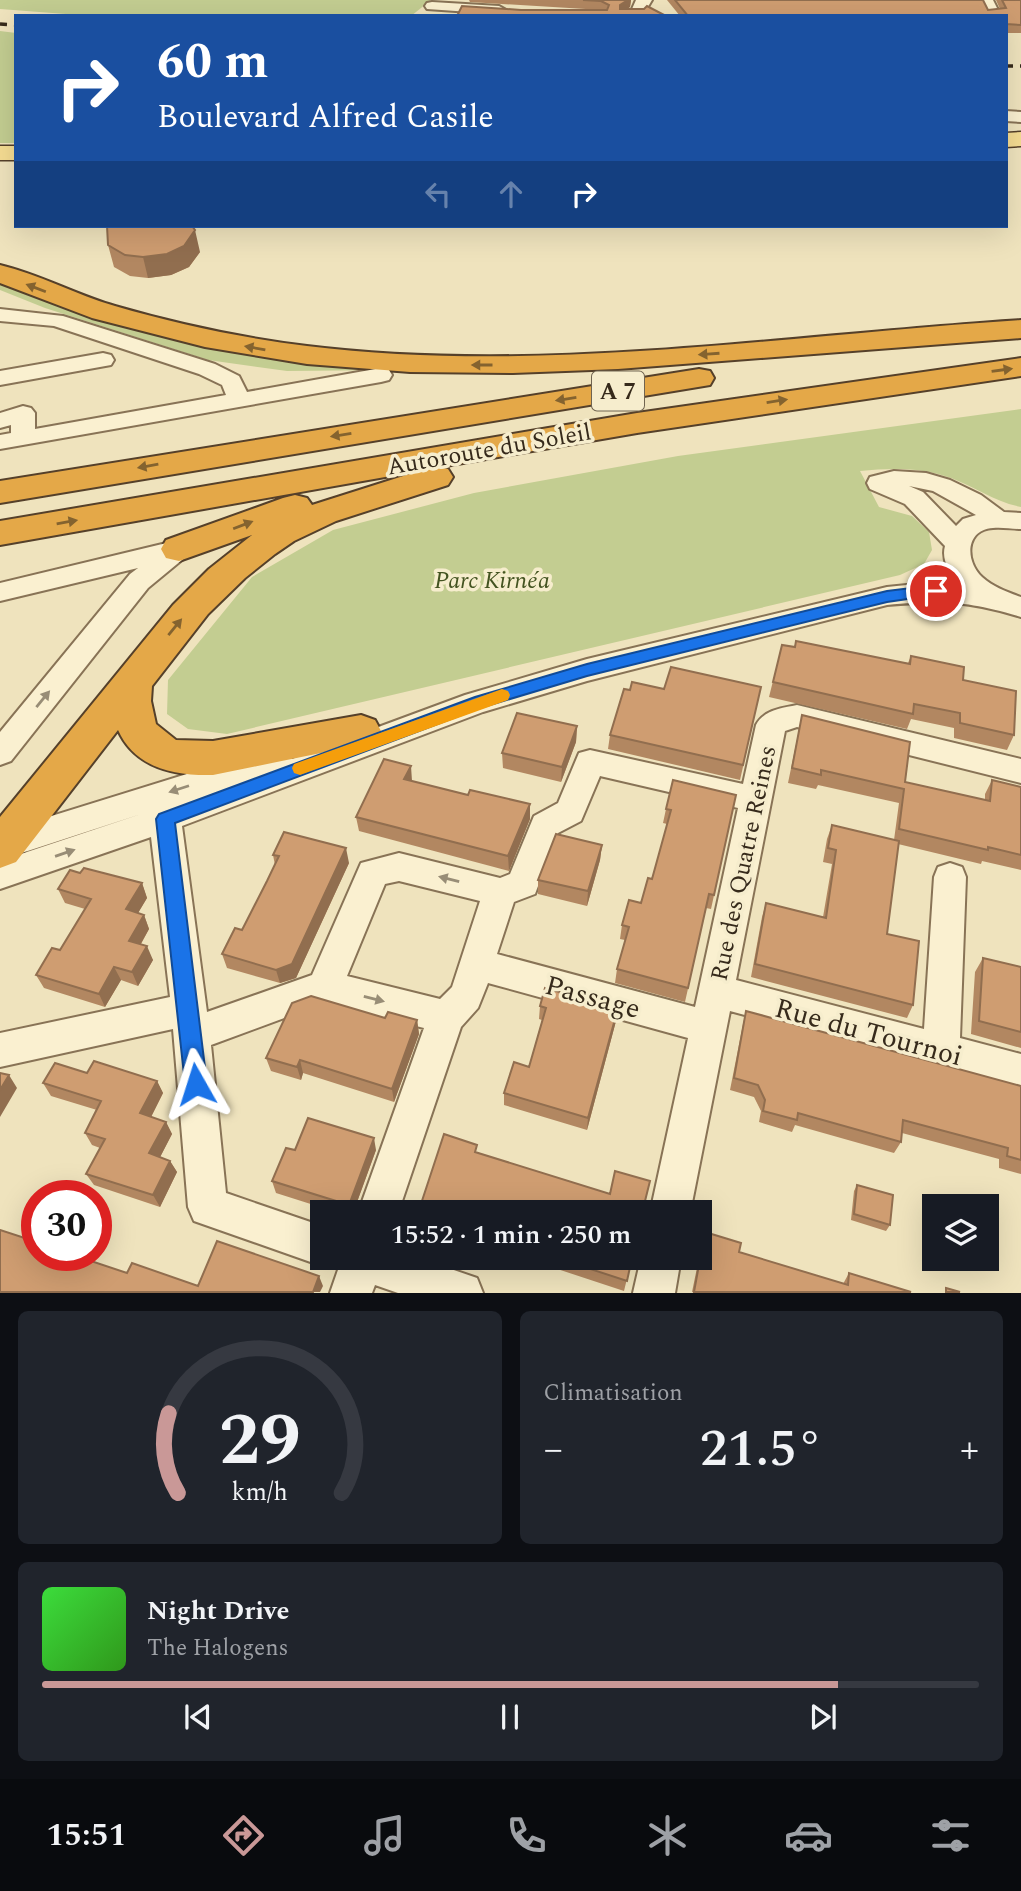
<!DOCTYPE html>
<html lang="fr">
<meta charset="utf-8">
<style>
body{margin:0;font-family:Spectral,serif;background:#20242c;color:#f1f3f6;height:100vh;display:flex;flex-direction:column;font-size:26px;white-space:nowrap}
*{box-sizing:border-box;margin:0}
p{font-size:23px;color:#9ea1a6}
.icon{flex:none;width:38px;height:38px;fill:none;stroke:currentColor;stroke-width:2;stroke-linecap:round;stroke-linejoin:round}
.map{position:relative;height:1293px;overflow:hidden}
.sheet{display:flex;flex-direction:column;gap:18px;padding:18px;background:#0d0f14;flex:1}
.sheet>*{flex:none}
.banner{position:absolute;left:14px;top:14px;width:994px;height:214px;border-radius:0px;box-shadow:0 7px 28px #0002;background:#1a4fa0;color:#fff;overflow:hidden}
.fabs{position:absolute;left:922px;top:1194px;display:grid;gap:14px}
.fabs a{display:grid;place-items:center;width:77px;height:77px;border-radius:0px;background:#171b24;box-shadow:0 7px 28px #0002;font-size:35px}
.speed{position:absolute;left:21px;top:1180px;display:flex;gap:14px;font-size:35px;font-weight:700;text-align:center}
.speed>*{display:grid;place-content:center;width:91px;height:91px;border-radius:50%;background:#171b24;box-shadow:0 7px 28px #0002;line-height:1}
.speed .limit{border:10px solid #d22;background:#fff;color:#111}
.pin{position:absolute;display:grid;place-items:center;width:60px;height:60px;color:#fff;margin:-30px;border:4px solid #fff;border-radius:50%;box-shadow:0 2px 7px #0007}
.me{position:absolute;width:77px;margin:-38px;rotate:354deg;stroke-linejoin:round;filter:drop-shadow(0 0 5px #0008)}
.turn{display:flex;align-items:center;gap:24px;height:147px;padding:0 28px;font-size:32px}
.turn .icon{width:91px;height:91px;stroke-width:2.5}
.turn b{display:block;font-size:49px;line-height:60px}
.lanes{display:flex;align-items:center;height:66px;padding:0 28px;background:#0003;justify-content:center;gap:35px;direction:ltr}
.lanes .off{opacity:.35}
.big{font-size:52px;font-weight:600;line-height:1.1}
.sheet .widget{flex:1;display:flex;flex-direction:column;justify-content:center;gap:10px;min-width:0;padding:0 24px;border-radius:10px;background:#20242c}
.sheet .dial{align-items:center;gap:0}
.dial svg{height:182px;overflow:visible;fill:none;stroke:#363941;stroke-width:7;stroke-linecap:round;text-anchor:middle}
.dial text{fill:#f1f3f6;stroke:none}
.song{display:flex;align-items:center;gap:21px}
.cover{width:84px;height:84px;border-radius:10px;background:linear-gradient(135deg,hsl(120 70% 55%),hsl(110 70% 35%))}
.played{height:7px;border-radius:4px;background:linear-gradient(90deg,#c99897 85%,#363941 85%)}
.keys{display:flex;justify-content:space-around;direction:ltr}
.heat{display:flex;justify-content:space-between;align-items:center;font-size:38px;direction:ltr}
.sheet .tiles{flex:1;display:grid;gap:18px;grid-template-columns:1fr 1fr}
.widget:last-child{grid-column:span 2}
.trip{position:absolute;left:310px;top:1200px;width:402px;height:70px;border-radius:0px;background:#171b24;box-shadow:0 7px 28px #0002;font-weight:600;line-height:70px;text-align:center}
.tab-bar{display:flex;height:112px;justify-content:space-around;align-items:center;background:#090b0e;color:#9ea1a6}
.tab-bar .icon{width:49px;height:49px}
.tab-bar .current{color:#c99897}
.tab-bar b{font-size:32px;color:#f1f3f6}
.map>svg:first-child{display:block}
.green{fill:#c3cd91}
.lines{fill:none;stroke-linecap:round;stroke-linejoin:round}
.minor-casing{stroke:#887356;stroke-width:4}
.major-casing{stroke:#55402a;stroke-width:3}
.highway-casing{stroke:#55402a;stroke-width:4}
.minor{fill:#faf0d0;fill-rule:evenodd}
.major{fill:#f5dc92;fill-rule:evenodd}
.highway{fill:#e4a848;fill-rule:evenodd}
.rail{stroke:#362a1b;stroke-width:3.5;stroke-dasharray:7 7;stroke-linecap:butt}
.wall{fill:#b28761}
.shaded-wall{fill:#916e4f}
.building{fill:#cf9d71;stroke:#916e4f;stroke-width:2}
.oneway{fill:#84632f}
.oneway2{fill:#988d76}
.route{fill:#1a73e8;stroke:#114b97;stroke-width:2}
.slow{fill:#f59e0b}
.labels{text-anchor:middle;stroke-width:7;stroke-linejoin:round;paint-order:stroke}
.shield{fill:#f6edcd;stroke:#706450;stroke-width:2}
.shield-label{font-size:23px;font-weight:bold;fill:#362a1b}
.street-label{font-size:24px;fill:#362a1b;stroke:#f6edcd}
.park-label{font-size:24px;font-style:italic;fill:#445421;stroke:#f6edcd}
.near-street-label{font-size:28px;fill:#362a1b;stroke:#f6edcd}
</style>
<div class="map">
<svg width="1021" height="1293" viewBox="0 0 1021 1293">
<rect width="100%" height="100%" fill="#efe3bd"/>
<path class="green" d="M0,0H431L411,16H92L0,9Z
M0,31L16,33V143H0Z
M0,277L83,311L393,370L287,371L208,360L45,308L0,290Z
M1021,409V507C995,502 975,487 951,478C921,467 891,468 860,471L879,507L912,516L929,532L932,550L924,564L900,575L227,734L188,729L167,714L168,680L252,577L333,530L474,493L678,456Z"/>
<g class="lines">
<defs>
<path id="minor" d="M636,0H652L643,15L621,16L632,9Z
M979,0H993L1001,16H986Z
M432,2L499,6L506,10L499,14L427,9L425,6L427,3Z
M1006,111L1021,112V122L1006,121Z
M0,309L63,316L215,364L239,376L247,392L381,368L389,370L392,375L389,380L381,382L0,449V435L11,433V425L0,428V413L23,406L31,408L35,413V429L226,395L222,385L199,374L54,326L0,321Z
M103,353L111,355L114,360L111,365L0,385V371Z
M894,471L926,473L950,480L981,495L1004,512L1021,513V529C1012,529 1002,527 993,528C965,530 965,561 982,577C993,587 1007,592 1021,597V617C968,601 942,600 887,605L587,681L483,712L182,826L207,1012L312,975L361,863L399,853L500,878L510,874L534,816L558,803L579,753L590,750L743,784L756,725C764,710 781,708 797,705L1021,759V783L797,727L785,731L736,980L924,1029L934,877L938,867L950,863L962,867L966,877L960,1038L1021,1054V1090L730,1011L690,1213H650L688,1038L488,983L478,1008L461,1027L398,1213H358L424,1028L325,1003L211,1045L226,1193L322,1226V1258H419L477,1278L483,1293H398L375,1285L372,1293H330L339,1267L336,1260L322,1266L194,1221L188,1207L173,1029L0,1067V1033L170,997L151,837L0,889V861L141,814L0,860V832L277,746L288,750L292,759L465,695L587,659L887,587L936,582L958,584C950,573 941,560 945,546L905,504L870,489L867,483L870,477ZM909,486L933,491L976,515L963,519L956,526L923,492ZM600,776L738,808L695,1007L497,954L514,902L535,894L558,833L581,821ZM399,881L480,901L452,987L440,999L347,976L385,884Z
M179,540L188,543L192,549L188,555L148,588L11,761L0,765V732L130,574L138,568L0,601V583Z
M641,1258H681L675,1293H633Z"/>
<path id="major" d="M1021,132V146L1006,147V133Z
M0,146H16V160H0Z"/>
<path id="highway" d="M0,265C39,274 76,295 115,306C177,324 242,338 307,346C543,375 785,335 1021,320V338L618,369L513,373L410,372L307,364L205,347L92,318L0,283Z
M1021,358V376L637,433L440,467L448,469L453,477L448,485L336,521L294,541L275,554L245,578L208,614L152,686L151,701L156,724L176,740L213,741L361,715L375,720L381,731L375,742L213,775C174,776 135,768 118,730L16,862L0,868V817L173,605L209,569L252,535L179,561L166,558L161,549L166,540L283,498L295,495L307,498L312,505L419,471L0,545V521L637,413Z
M699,369L710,371L714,378L710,385L0,503V481Z"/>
</defs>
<use href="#minor" class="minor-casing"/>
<use href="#major" class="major-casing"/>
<use href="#highway" class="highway-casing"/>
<use href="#minor" class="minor"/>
<use href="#major" class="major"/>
<use href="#highway" class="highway"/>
<path class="rail" d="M0,24L16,25
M1006,66H1021"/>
</g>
<path class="wall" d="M469,0H631L630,7L626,9L666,16L521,10H602L470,2Z
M667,0H983L988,10L1000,9L996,0H1021V33H1006V16H680Z
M108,245L200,252L189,267L171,275L148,278L130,276L114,267Z
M782,645L908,663L911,656L963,680L1014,735L1007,750L954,738V728L911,719L907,729L769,697Z
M761,687L740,780L608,749L610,735L630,690Z
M802,715L905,782L985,800V794L992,780L1021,787V870L982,861L981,864L898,844L887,934L913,1005L907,1018L751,977L762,917L766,903L823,917L832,864L823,862L827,839L832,825L894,840L899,803L818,785L816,789L788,783Z
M577,726L576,742L561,782L503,768L502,753Z
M412,781L468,795L530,804V819L509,871L359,831L356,817Z
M736,795L711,909L706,908L685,1002L615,983L617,969L625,940L620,939L622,925L641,903L652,879L667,824L663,823L666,809Z
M602,845L600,860L587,906L538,894V880Z
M273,855L349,863L296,978L280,983L227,968L222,954L242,930L275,865Z
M80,873L142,883L147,898L138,913L144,915L149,929L141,944L153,960L138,986L121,980L105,1007L44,988L36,975L60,950L85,909L65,903L58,889Z
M983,958L1021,967V1048L971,1034L975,972Z
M540,1006L616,1021L587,1130L504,1105V1093L529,1067L542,1020L539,1019Z
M746,1011L1021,1086V1174L999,1168V1159L902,1133L901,1142L894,1153L795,1125L792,1132L759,1122L761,1111L754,1097L730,1090L743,1024Z
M385,1018L417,1020L419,1034L394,1102L303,1073L301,1080L271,1071L266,1058Z
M87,1073L157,1081L163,1093L151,1117L166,1122L172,1134L160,1157L170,1161L177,1172L160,1207L94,1185L86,1174L100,1148L92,1145L85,1133L97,1110L51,1096L43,1083Z
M295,1150H376L353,1213H339L276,1193L272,1181Z
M857,1185L890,1225L886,1231L851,1220L854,1191Z
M705,1232L739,1252L843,1284L849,1273L911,1292H692L699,1258H700L701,1242Z
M524,1258H632L624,1291Z"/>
<path class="shaded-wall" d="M628,0H631L630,7L620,14V5Z
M195,230L200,252L189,267L171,275L148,278L143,257Z
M577,726L576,742L561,782L562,767Z
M411,766L412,781L404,779Z
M530,804V819L509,871L508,856Z
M602,845L600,860L587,906L588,891Z
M346,848L349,863L296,978L280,983L276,970Z
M142,883L147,898L132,923L126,909Z
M144,915L149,929L135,954L129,941Z
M147,946L153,960L138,986L132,972Z
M114,967L121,980L105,1007L99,994Z
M618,1008L616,1021L587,1130L588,1118Z
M417,1020L419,1034L394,1102L392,1089Z
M300,1060L303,1073L301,1080L297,1067Z
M9,1075L17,1088L0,1117V1090Z
M157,1081L163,1093L147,1125L140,1113Z
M166,1122L172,1134L156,1165L149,1153Z
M374,1138L376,1150L353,1213H350L349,1205Z
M170,1161L177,1172L160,1207L153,1195Z
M319,1276L323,1286L320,1292H313Z"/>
<path class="building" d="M583,0H628L620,5V9H644L647,6L666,16H457L462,6L521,10H607L609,5L601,1Z
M675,0H983L988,10L1006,8L1002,0H1021V25L1006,24V16H688Z
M107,226H192L195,230L184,246L167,254L143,257L125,255L108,245Z
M796,641L910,664L911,656L964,667L963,680L1016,691L1014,735L960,723V713L914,704L913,714L773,682L782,645L795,647Z
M671,667L761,687L743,765L610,735L624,689L630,690L632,682L664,689Z
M517,713L577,726L562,767L502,753Z
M802,715L910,742L905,782L990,801L992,780L1021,787V855L988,847V850L899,829L904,789L821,770V775L792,768Z
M384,759L411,766L404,779L468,795L470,790L530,804L508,856L356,817Z
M673,780L736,795L714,895L709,894L688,988L617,969L629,927L622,925L629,900L641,903L648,878L652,879L671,810L666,809Z
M832,825L899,841L887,934L919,941L913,1005L755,964L766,903L826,918L836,850L828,848Z
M284,832L346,848L292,964L276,970L222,954L235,928L242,930L267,881L279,856L273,855Z
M556,834L602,845L588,891L538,880Z
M84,868L142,883L126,909L144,915L129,941L147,946L132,972L114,967L99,994L36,975L52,948L60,950L91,899L58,889L70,870L80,873Z
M983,958L1021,967V1032L979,1021Z
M545,988L618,1008L588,1118L504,1093L514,1062L529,1067L546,1008L540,1006Z
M311,996L385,1018L388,1012L417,1020L392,1089L300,1060L297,1067L266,1058L292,1003Z
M746,1011L1021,1086V1160L1007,1156L1008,1148L903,1120L901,1142L798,1113L797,1120L763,1111L765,1100L758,1085L734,1078Z
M94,1061L157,1081L140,1113L166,1122L149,1153L170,1161L153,1195L86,1174L105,1139L85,1133L101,1101L43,1083L55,1063L87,1073Z
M0,1073L9,1075L0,1090Z
M308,1118L374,1138L349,1205L272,1181L286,1148L295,1150Z
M444,1134L477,1145L475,1152L610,1194L615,1171L650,1181L642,1213H418Z
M857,1185L893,1195L890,1225L854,1214Z
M0,1230L37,1242V1255H73L127,1273L132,1263L198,1286L217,1241L319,1276L313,1292H0Z
M705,1232L741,1243L739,1252L848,1285L849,1273L911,1292H694Z
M557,1258H632L627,1281Z
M946,1288L960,1292H946Z"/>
<defs><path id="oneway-solid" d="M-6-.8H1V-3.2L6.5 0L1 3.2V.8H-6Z" transform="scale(1.75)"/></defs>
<g class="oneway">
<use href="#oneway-solid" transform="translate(36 288) rotate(-159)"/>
<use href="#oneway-solid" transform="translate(255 348) rotate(-170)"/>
<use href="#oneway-solid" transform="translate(709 354) rotate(176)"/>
<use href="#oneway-solid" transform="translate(482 365) rotate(180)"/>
<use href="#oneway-solid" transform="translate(1002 370) rotate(-8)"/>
<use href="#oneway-solid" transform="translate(566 399) rotate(171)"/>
<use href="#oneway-solid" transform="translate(777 401) rotate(-9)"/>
<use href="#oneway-solid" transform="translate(341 435) rotate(171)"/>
<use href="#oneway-solid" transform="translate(148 466) rotate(170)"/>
<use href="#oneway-solid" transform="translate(67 522) rotate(-10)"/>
<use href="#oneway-solid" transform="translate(243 525) rotate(-21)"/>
<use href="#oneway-solid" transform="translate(175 627) rotate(-51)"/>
</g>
<g class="oneway2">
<use href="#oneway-solid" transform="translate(43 699) rotate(-51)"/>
<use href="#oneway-solid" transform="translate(179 789) rotate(162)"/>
<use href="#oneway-solid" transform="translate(65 853) rotate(-19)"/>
<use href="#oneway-solid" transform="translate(449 879) rotate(-166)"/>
<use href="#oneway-solid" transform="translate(374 999) rotate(14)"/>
</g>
<path class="route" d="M936,585L942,587L944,591L942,594L887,602L587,676L480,708L175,823L207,1084L203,1092L196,1095L189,1092L185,1084L156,819L159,814L475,697L587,664L887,591Z"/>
<path class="slow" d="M502,689L508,691L510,695L508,700L300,775L294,773L292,768L294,764Z"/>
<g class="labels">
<rect class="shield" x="592" y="371.5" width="52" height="39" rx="5"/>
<g class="shield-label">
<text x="618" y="399">A 7</text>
</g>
<g class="street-label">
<text transform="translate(489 449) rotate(-10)" y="8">Autoroute du Soleil</text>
<text transform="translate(743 863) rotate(-78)" y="8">Rue des Quatre Reines</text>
</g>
<g class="park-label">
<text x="492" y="588">Parc Kirnéa</text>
</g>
<g class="near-street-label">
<text transform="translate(593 996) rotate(15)" y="10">Passage</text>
<text transform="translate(869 1031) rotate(15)" y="10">Rue du Tournoi</text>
</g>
</g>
</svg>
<div class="fabs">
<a><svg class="icon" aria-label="layers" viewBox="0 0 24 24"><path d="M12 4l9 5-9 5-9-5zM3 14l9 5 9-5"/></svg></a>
</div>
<div class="speed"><div class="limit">30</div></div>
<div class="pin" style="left:936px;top:591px;background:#d93025"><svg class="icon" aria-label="arrive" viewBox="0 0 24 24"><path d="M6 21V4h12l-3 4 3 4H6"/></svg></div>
<svg class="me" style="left:196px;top:1084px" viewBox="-20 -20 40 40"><path d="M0-17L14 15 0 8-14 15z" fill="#1a73e8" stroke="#fff" stroke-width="4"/></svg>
<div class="trip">15:52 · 1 min · 250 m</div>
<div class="banner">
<div class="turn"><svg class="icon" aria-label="right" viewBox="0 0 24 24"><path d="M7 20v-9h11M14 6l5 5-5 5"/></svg><div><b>60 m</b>Boulevard Alfred Casile</div></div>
<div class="lanes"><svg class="icon off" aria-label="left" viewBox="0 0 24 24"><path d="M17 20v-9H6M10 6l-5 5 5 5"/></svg><svg class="icon off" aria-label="ahead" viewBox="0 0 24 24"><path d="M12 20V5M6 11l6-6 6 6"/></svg><svg class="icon" aria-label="right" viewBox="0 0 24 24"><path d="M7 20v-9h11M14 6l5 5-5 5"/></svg></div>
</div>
</div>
<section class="sheet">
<div class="tiles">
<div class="widget dial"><svg viewBox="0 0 100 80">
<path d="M14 69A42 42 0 1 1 86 69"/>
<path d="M14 69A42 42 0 0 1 10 34" stroke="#c99897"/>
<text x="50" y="56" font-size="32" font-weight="700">29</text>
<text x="50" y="72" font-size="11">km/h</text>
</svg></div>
<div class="widget"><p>Climatisation</p>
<div class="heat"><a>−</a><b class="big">21.5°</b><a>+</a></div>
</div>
<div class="widget">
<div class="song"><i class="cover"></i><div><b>Night Drive</b><p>The Halogens</p></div></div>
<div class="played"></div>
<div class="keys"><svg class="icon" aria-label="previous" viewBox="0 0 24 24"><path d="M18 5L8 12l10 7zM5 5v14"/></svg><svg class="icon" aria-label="pause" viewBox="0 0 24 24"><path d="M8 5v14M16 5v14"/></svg><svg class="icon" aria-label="next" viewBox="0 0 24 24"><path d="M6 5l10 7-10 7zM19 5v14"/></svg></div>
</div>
</div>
</section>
<nav class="tab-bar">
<b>15:51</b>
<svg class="icon current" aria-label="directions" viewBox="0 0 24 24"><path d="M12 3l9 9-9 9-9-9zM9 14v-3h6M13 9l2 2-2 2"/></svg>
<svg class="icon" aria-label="music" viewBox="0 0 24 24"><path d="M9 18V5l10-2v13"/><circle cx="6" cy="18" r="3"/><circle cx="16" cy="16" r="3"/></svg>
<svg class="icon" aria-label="phone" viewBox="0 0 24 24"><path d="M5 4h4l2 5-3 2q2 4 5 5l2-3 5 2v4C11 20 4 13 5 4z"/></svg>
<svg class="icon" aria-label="climate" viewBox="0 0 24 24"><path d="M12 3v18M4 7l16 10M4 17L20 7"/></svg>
<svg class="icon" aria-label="car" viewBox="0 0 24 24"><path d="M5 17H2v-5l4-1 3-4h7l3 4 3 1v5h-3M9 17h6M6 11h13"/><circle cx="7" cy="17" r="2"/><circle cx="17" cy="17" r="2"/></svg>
<svg class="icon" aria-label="filters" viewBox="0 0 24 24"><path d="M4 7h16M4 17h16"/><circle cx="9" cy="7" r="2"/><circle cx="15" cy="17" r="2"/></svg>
</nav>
